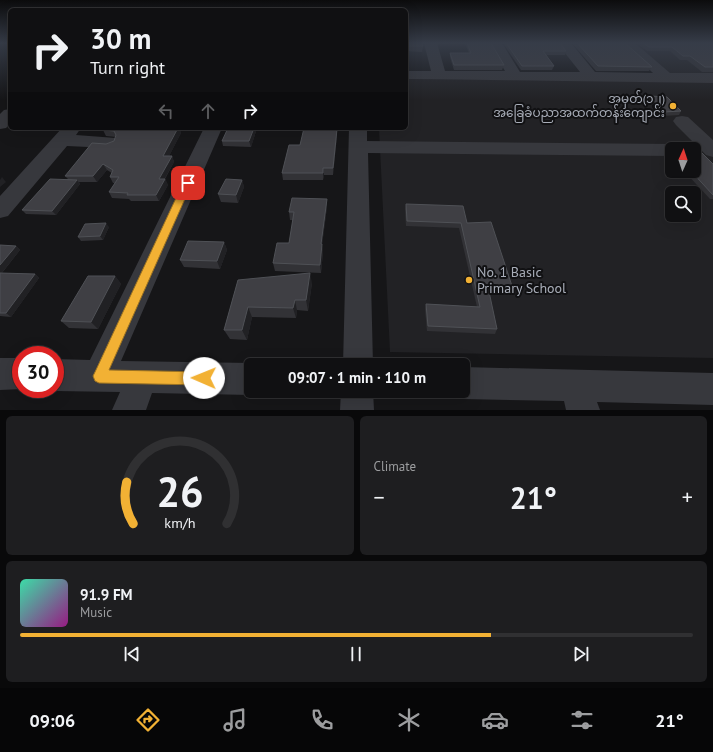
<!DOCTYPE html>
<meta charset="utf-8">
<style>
body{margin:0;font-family:"PT Sans","Noto Sans Myanmar",sans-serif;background:#1e1e20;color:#f1f3f6;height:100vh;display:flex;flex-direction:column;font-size:15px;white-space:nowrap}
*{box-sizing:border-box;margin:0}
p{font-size:13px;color:#9c9d9f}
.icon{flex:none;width:22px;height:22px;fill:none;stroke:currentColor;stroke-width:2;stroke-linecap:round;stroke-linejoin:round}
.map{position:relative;height:410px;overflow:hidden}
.drawer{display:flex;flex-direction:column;gap:6px;padding:6px;background:#09090a;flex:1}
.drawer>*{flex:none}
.banner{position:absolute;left:8px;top:8px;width:400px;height:122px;border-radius:6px;box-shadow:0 4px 16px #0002,0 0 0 1px #303032;background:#101012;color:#f1f3f6;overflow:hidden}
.needle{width:26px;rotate:3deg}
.controls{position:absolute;left:665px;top:142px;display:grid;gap:8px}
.controls a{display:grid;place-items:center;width:36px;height:36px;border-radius:6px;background:#101012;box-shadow:0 4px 16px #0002,0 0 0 1px #303032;font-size:20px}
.speed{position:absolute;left:12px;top:346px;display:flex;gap:8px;font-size:20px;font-weight:700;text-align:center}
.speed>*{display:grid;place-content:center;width:52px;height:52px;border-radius:50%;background:#101012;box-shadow:0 4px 16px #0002,0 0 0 1px #303032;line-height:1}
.speed .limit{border:6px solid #d22;background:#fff;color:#111}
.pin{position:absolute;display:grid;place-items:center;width:34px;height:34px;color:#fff;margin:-17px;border-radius:8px;box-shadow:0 2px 6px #0006}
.me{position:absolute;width:44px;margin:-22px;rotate:271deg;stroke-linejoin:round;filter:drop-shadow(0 0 3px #0008)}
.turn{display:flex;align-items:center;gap:14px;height:84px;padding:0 16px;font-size:18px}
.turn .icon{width:52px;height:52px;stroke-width:2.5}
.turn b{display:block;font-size:28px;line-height:34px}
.lanes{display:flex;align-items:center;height:38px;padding:0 16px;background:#0003;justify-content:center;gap:20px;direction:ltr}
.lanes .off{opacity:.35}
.big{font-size:30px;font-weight:700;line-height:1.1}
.drawer .tile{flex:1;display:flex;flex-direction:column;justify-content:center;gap:6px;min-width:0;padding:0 14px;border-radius:6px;background:#1e1e20}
.drawer .dial{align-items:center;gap:0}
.dial svg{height:104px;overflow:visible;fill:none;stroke:#303032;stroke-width:7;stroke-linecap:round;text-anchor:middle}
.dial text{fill:#f1f3f6;stroke:none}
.song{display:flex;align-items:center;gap:12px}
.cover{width:48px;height:48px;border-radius:6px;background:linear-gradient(135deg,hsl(160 70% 55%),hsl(310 70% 35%))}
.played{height:4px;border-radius:2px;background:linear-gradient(90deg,#f2b134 70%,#303032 70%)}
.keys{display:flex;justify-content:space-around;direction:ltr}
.heat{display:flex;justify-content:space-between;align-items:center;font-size:22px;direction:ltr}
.drawer .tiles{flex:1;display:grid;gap:6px;grid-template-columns:1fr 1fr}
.tile:last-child{grid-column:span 2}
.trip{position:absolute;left:244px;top:358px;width:226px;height:40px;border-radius:6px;background:#101012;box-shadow:0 4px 16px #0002,0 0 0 1px #303032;font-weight:700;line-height:40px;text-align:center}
.dock{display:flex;height:64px;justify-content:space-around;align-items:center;background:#060607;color:#9c9d9f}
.dock .icon{width:28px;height:28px}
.dock .on{color:#f2b134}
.dock b{font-size:18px;color:#f1f3f6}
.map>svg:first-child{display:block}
.built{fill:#222225;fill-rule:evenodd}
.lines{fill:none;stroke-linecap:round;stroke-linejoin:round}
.minor{fill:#37383d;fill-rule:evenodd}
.wall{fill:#323236}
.shaded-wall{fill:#212124}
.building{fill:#3f3f44;stroke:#4f5156}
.route{fill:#f2b134;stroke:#9d7322}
.poi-dot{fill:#f2b134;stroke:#111113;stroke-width:1.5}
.labels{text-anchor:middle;stroke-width:4;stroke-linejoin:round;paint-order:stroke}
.far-poi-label{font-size:12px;fill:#a8adb8;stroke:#111113;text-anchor:end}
.poi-label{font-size:14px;fill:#a8adb8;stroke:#111113;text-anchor:start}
</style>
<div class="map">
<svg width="713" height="410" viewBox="0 0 713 410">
<rect width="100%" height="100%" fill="#161618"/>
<path class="built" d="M630,43H713V77L666,76Z
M406,79L713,82V358L390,352L379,128H406ZM672,149H694V171H672ZM672,193H694V215H672Z"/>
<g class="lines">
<path class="minor" d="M424,43H437L445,71H505L489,43H502L520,72H580L557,43H571L595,72L653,73L621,43H635L670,73H713V83L406,79V71H431Z
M10,109V124L6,128L0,129V114L4,110Z
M682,116L688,117L713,140V157L706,155L676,125L673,121L676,117Z
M62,128H81L76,135L116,138L118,142L116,146L109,148L67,146L8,216L0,218V196Z
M204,128H222L121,361L251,363L255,365H251V391H260L251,395L152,393L146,410H112L120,392L55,391L51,389H55V359L90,360Z
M349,128H367V141L672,144L679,146L681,149H672V156L368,153L373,365H343Z
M0,358H21L22,389L0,390Z
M463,367L713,373V405L597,402L600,410H566L564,401L463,399L452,394L450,391H463Z
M341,391H373L374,410H340Z"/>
</g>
<path class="wall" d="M406,43L423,46L422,52L406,51Z
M465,43H491L504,65L502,70H454L450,57V53H469Z
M503,43H560L566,51L565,55H546L554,66L552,70H521Z
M572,43H625L652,67L649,71H596Z
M636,43H713V72H702L687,60H680L670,51H647Z
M650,96L681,111L679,115L662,116L648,100Z
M92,128H179L181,133L169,156H172L174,162L165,179L168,185L159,201H131L129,199L112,198L109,192L115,183H113L110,177L112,173L107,170L97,182H79L80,184L56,215L26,214L22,210L68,179L65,176L106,144L114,141L116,137L106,136L103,130V129H92Z
M228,128H257L251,147L223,146L222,141Z
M323,129H337V136L333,175H324L323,180H283L282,173L300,145Z
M713,164V199H710L684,171H694Z
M242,180L244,187L238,203L221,202L218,194Z
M327,199V207L322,245L323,252L321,273L275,271L273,263L289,243L293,220H290L289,212Z
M406,204L467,223L512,286L509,292H489L497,329L495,334L427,331L425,309L426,304L477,307L459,228L406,226L405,209Z
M109,227L103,240L81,241L78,237Z
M224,242L227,250L220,269L184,267L180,260Z
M0,245L16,246L20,250L2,273L35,274L39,278L11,317L0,316Z
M115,276L121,284L98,329L69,328L61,321Z
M238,280L312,283L308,311L297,310L296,318L252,317L247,340L230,339L224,330Z"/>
<path class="shaded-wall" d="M174,128H179L181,133L166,162L163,156Z
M254,128H257L251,147L249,141Z
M337,129V136L333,175V168Z
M172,156L174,162L161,185L159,179Z
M103,164L107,170L97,182L93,176Z
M323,168L324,175L323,180Z
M2,177L6,182L0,187V180Z
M165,179L168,185L159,201L156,195Z
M77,180L80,184L56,215L52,211Z
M242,180L244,187L238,203L236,195Z
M327,199V207L322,245L323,252L321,273L320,265L321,244Z
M106,223L109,227L103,240L100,236Z
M224,242L227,250L220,269L217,261Z
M16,246L20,250L0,275V265Z
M310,273L312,283L308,311L306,300Z
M35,274L39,278L11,317L6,313Z
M115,276L121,284L98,329L91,322Z
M295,300L297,310L296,318L293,308Z
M248,307L252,317L247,340L242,330Z"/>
<path class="building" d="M406,43H422L423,46H406Z
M467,43H491L504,65H454L450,53H471Z
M506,43H560L566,51H543L554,66H522Z
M577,43H625L652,67L598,66Z
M643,43H713V67H705L690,56H683L672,47H649Z
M650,96L667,97L681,111L664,112Z
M104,128H178L163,156H172L159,179H165L156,195H127L128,193L109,192L119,177H110L113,170L103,164L93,176H65L92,143L106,144L114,141L116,135L114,131L103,130Z
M228,128H254L249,141H222Z
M304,128H322V129H337L333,168H323V173H282L289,145H300Z
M701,152L713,164V195L691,171H694V153Z
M50,179L77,180L52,211L22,210Z
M226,179L242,180L236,195L218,194Z
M292,198L327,199L321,244H322L320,265L273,263L277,243H289L294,212H289Z
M406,204L463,206L467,223L491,222L512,286L488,287L497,329L428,326L426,304L480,307L461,223L407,221Z
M106,223L100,236L78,237L85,224Z
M188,241L224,242L217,261L180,260Z
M0,245L16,246L0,265Z
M0,273L35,274L6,313H0Z
M310,273L306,300H295L293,308L248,307L242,330H224L238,280Z
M88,276H115L91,322L61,321Z"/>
<linearGradient id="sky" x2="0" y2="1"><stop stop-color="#0c0c0d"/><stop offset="0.43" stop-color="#363c48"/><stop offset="1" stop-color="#363c48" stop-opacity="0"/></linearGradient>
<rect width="713" height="100" fill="url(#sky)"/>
<path class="route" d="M188,180L192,183L109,370L204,372L209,374L211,378L209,383L204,385L99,383L95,381L93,376L95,372L183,183Z"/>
<g class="poi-dot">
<circle cx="673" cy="106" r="4"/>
<circle cx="469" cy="280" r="4"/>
</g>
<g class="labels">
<g class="far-poi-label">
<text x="665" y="103">အမှတ်(၁၂)<tspan x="665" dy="14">အခြေခံပညာအထက်တန်းကျောင်း</tspan></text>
</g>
<g class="poi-label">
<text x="477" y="277">No. 1 Basic<tspan x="477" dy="16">Primary School</tspan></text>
</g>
</g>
</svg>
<div class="controls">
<a><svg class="needle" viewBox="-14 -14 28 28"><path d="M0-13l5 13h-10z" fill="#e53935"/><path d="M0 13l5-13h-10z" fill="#9c9d9f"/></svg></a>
<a><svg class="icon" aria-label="search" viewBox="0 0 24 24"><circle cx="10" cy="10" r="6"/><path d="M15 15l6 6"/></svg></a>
</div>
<div class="speed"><div class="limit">30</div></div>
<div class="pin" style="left:188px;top:183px;background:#d93025"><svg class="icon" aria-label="arrive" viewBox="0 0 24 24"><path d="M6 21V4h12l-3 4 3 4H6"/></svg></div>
<svg class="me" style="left:204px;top:378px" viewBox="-20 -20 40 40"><circle r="19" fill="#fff"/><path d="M0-13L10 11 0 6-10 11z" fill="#f2b134"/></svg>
<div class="trip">09:07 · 1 min · 110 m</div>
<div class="banner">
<div class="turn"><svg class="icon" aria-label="right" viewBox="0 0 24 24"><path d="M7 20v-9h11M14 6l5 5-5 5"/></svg><div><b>30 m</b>Turn right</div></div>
<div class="lanes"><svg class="icon off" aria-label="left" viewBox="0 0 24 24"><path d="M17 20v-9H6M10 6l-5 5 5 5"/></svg><svg class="icon off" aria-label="ahead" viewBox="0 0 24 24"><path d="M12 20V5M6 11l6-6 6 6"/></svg><svg class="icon" aria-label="right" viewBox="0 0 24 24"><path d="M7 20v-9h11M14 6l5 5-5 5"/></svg></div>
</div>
</div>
<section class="drawer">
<div class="tiles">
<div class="tile dial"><svg viewBox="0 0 100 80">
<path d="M14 69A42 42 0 1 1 86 69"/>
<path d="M14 69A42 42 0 0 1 9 37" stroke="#f2b134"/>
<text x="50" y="56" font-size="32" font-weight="700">26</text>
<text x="50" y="72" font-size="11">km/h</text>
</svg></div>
<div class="tile"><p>Climate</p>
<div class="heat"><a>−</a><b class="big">21°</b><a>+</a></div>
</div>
<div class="tile">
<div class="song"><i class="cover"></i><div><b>91.9 FM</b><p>Music</p></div></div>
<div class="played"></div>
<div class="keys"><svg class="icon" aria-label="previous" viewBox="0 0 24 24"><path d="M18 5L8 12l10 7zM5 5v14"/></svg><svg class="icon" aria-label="pause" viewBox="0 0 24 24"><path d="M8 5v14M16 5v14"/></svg><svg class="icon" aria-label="next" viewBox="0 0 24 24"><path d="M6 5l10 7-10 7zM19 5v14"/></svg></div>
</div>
</div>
</section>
<nav class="dock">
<b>09:06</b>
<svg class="icon on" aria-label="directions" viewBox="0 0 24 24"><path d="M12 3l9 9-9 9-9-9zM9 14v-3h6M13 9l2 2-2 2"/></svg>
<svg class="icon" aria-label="music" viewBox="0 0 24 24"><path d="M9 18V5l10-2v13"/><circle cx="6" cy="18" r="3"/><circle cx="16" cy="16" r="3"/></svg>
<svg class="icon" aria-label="phone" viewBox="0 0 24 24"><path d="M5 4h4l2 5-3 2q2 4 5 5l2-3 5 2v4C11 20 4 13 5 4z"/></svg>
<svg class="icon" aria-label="climate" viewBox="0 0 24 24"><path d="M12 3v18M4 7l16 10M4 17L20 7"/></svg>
<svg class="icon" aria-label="car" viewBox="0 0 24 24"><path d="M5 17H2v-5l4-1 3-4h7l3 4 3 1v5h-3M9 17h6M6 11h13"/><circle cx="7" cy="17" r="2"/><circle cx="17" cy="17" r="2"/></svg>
<svg class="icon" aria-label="filters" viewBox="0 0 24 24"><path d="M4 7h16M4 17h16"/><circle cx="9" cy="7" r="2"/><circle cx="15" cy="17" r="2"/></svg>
<b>21°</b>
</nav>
